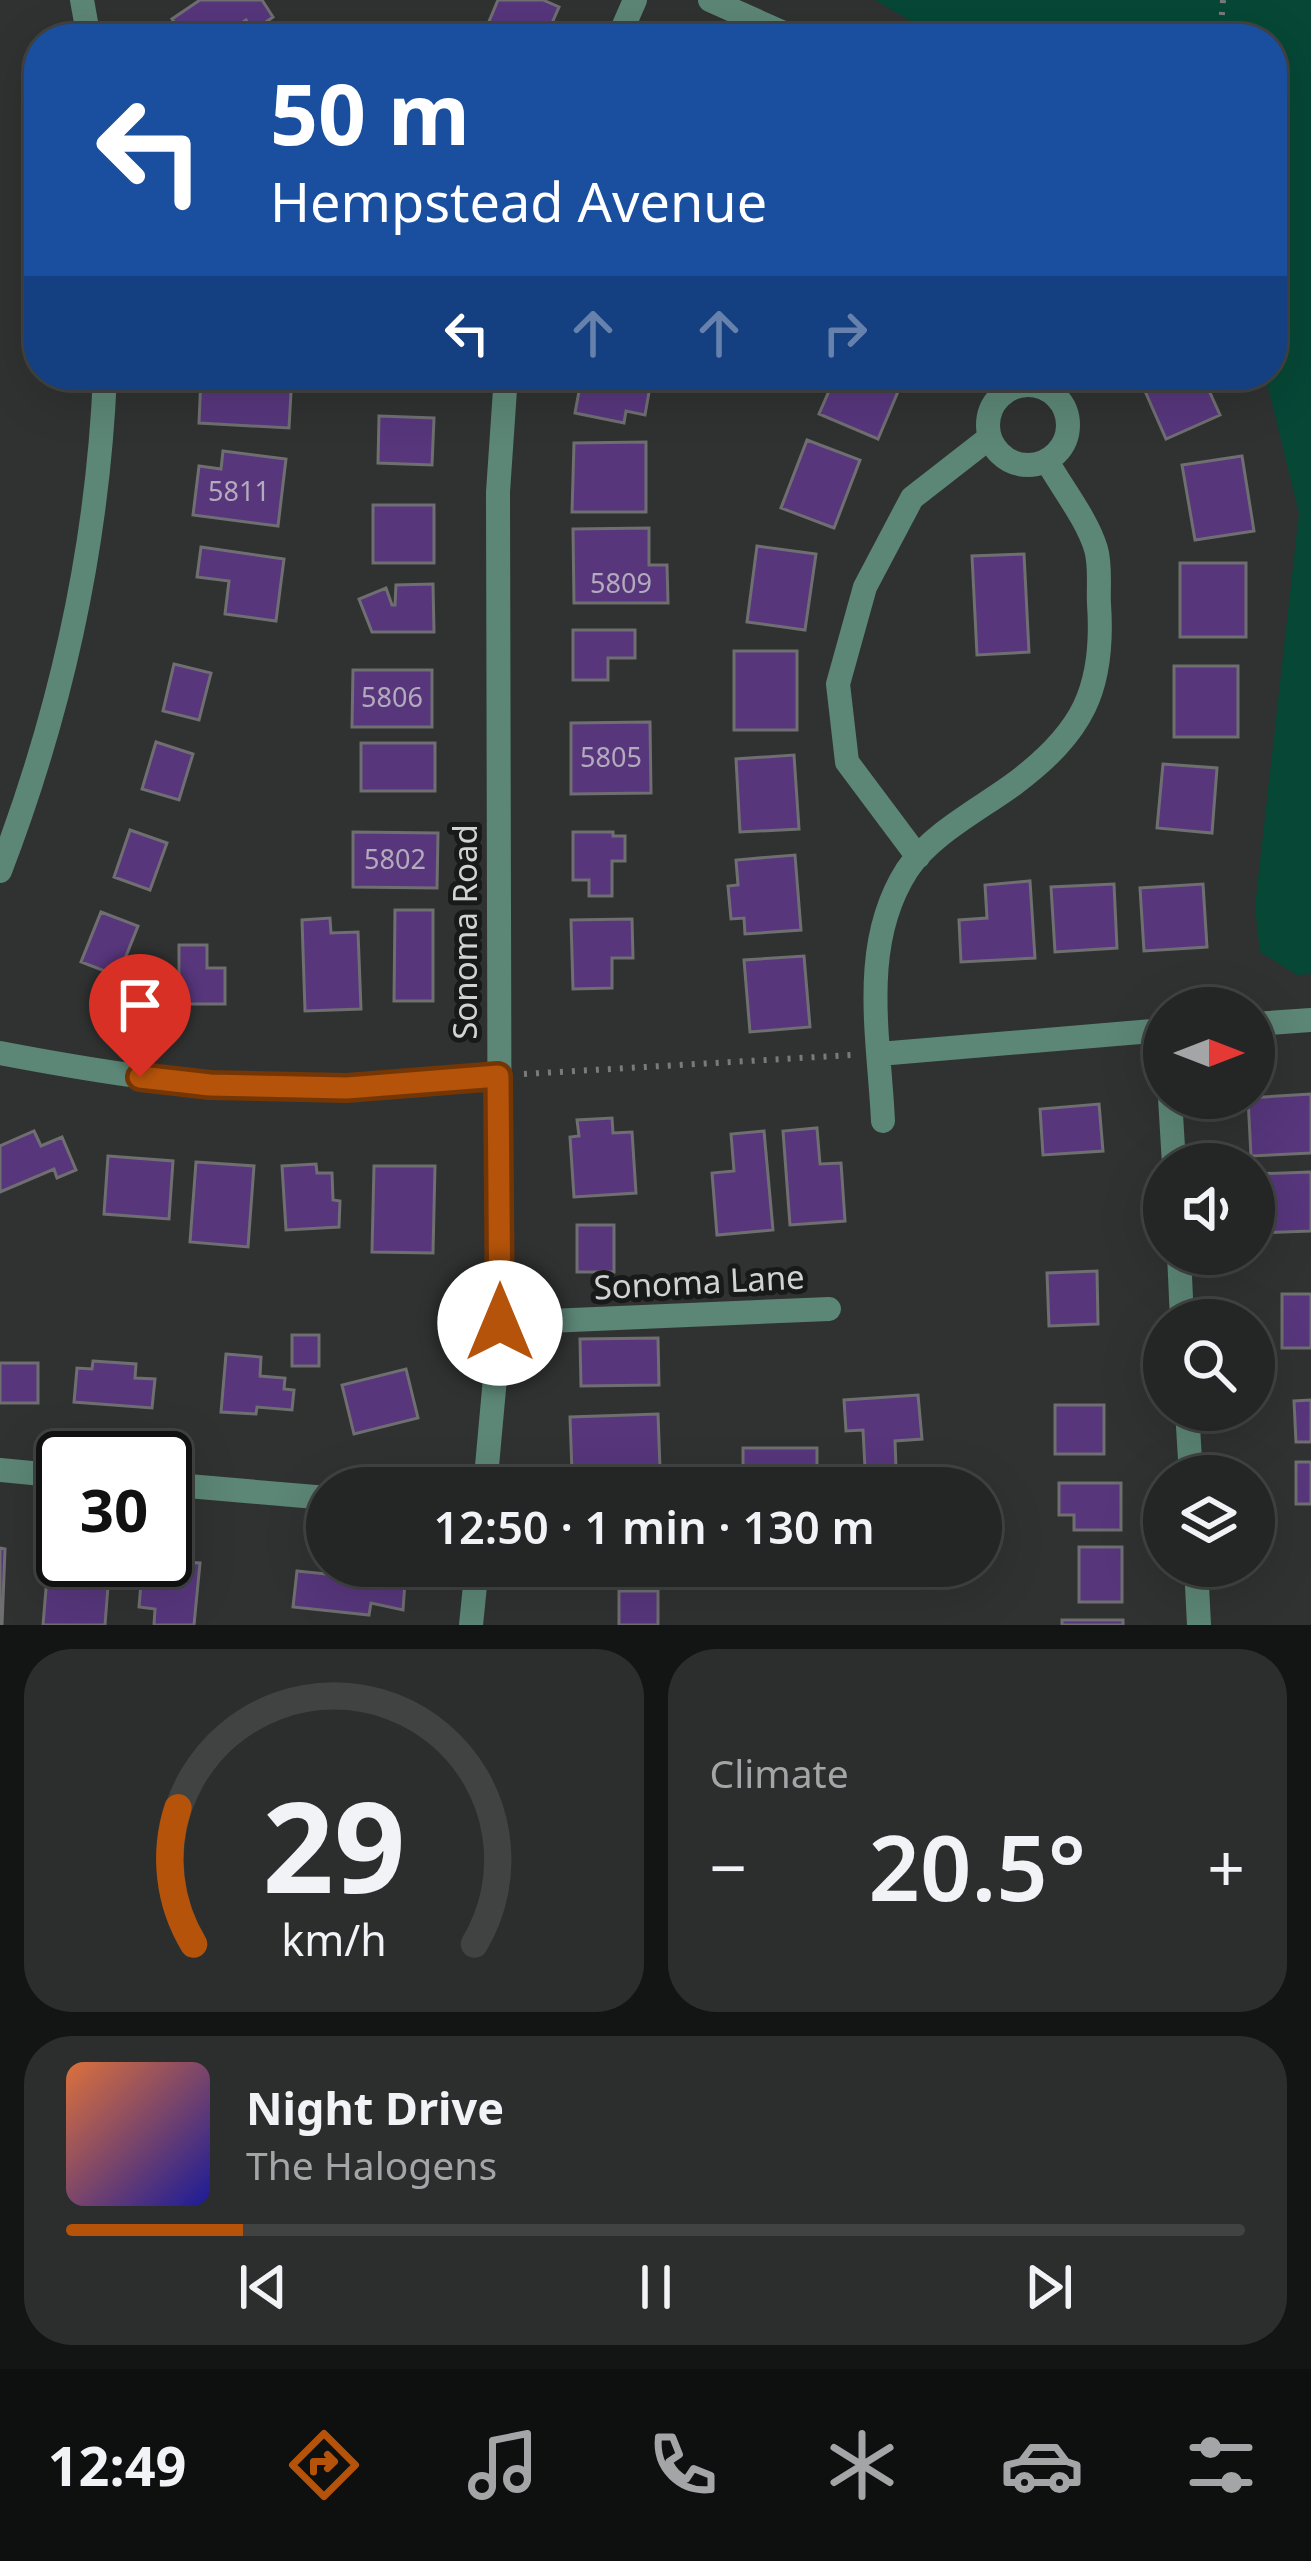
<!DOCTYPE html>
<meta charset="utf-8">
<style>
body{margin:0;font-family:"Noto Sans",sans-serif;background:#2b2e2d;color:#f1f3f6;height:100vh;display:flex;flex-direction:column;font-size:45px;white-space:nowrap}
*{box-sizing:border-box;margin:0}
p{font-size:39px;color:#a3a5a7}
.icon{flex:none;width:66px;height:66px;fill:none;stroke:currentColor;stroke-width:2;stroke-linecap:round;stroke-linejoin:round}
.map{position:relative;height:1625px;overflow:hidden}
.details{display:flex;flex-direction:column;gap:24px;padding:24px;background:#131514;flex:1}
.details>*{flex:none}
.hud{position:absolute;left:24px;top:24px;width:1263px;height:366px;border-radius:48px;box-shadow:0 12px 48px #0002,0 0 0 3px #404342;background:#1a4fa0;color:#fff;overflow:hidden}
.needle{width:78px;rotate:90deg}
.tools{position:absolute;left:1143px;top:987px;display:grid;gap:24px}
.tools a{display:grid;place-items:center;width:132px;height:132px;border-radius:50%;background:#232625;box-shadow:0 12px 48px #0002,0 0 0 3px #404342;font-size:60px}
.speed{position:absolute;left:36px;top:1431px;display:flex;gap:24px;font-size:60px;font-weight:700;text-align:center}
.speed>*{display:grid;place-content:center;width:156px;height:156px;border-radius:50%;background:#232625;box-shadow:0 12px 48px #0002,0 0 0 3px #404342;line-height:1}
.speed .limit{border:6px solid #111;border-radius:18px;background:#fff;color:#111}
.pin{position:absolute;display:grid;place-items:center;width:102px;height:102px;color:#fff;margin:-123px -51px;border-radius:50% 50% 50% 0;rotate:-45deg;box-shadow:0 0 12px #0007}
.pin .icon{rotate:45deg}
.me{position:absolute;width:132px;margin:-66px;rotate:0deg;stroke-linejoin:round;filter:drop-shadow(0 0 9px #0008)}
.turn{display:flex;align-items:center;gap:42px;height:252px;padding:0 48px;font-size:54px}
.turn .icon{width:156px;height:156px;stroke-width:2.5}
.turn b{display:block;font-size:84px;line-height:102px}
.lanes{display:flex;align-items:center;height:114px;padding:0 48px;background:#0003;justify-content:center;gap:60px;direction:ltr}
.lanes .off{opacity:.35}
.big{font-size:90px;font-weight:600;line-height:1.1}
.details .tile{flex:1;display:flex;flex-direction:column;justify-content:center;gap:18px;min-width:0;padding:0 42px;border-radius:48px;background:#2b2e2d}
.details .dial{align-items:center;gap:0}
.dial svg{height:312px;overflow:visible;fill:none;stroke:#404342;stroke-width:7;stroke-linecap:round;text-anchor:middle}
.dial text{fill:#f1f3f6;stroke:none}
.song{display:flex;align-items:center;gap:36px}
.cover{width:144px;height:144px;border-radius:18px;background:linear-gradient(135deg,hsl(20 70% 55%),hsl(240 70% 35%))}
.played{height:12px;border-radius:6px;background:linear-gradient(90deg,#b45309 15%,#404342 15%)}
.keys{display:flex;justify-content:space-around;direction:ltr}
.heat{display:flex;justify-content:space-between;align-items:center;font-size:66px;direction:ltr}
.details .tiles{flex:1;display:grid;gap:24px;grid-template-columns:1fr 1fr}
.tile:last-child{grid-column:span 2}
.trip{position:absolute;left:306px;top:1467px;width:696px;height:120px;border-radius:60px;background:#232625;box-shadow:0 12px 48px #0002,0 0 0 3px #404342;font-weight:600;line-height:120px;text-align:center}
.tab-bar{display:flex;height:192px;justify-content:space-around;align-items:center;background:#0e0f0f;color:#a3a5a7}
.tab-bar .icon{width:84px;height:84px}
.tab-bar .selected{color:#b45309}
.tab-bar b{font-size:54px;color:#f1f3f6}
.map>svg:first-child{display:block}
.green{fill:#064736}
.building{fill:#57367c;stroke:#6f6e71;stroke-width:3}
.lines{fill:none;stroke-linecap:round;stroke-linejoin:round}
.path{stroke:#797b7a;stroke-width:6;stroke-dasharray:3 9;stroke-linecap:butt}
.minor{stroke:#5c8676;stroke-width:24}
.tertiary{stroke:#5c8676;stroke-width:24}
.route-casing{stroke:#753606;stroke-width:30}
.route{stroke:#b45309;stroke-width:21}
.labels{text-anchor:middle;stroke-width:10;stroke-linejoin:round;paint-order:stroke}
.number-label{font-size:27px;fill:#b2abbc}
.street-label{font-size:33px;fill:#d1d2d2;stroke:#181919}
</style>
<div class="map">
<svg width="1311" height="1625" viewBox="0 0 1311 1625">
<rect width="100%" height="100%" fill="#2f3231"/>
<path class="green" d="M875,0H1311V974L1297,975L1260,952L1255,907L1299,513L1265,375H1272V39H941Z"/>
<path class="building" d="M200,0H262L273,17L253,31L246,20L219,39H186L172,19Z
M498,0H543L559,7L545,39H503L485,31Z
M211,375H292L289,428L199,423L201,377L210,378Z
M394,375H451L450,383Z
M582,375H652L645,415L626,411L624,423L575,413Z
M836,375H905L878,439L819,414Z
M1138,375H1202L1220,415L1166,439Z
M379,416L434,418L432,465L378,463Z
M807,440L860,460L834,528L781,508Z
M646,442V512H572L574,443Z
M223,451L286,459L278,526L193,515L199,466L221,469Z
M1242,456L1254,531L1195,540L1182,465Z
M373,505H434V563H373Z
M649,528V565H667L668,603H574L573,529Z
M757,546L816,554L805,630L747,622Z
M201,547L284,559L276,621L225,614L229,581L197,577Z
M1024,554L1029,652L977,655L972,556Z
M1180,563H1246V637H1180Z
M433,584L434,632H372L359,599L386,588L392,605H395L396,585Z
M573,630H635V658H608V680H573Z
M734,651H797V730H734Z
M174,664L211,673L199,720L163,711Z
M1174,666H1238V737H1174Z
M353,670H432V727H352Z
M650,722L651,793L571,794V723Z
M156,742L193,754L179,800L142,789Z
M361,743H435V791H361Z
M794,755L799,829L740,832L736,759Z
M1163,764L1217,768L1212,833L1157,828Z
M130,830L167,843L150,890L114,877Z
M353,832L438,833L437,888L353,887Z
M573,832H613V836H625V861H612V896H589V880H573Z
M795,855L801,930L745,934L744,918L731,919L728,886L738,885L736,860Z
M1030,881L1035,958L961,962L959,920L987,918L985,885Z
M1114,884L1117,948L1055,952L1051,887Z
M1203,884L1207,947L1144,951L1140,888Z
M395,910H433V1001H394Z
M101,912L138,926L118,976L81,962Z
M330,918L331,933L358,932L361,1009L305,1011L302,920Z
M632,919L633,958H612V988L573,989L571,920Z
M179,945H207V968H225V1004H179Z
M804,956L810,1027L750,1032L744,960Z
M1311,1094V1153L1251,1156L1248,1098Z
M1099,1104L1103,1151L1043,1155L1040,1109Z
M612,1118L613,1133L632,1132L636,1193L574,1197L570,1137L579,1136L577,1120Z
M817,1128L820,1164L841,1163L845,1221L790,1225L783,1131Z
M34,1131L41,1146L62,1137L76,1170L57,1178L54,1169L0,1192V1146Z
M764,1131L773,1230L717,1235L712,1173L734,1171L731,1134Z
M108,1156L173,1161L169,1219L104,1214Z
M196,1162L254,1166L248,1247L190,1242Z
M316,1164L317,1173H332L333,1200L340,1201L339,1227L286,1230L282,1166Z
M374,1166H435L433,1253L372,1252Z
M1311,1172V1231L1254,1233V1174Z
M577,1225H614V1272H577Z
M1097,1271L1098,1324L1049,1326L1047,1273Z
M1282,1294H1311V1348H1282Z
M292,1335H319V1366H292Z
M658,1338L659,1385L581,1386L580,1339Z
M226,1354L261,1357L260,1376L285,1378L284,1389L294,1390L292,1410L257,1407L256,1414L221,1412Z
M93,1361L136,1364L135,1378L155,1379L152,1408L74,1402L77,1368L92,1369Z
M0,1363H38V1403H0Z
M406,1369L418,1418L354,1434L342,1385Z
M918,1395L922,1439L895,1441L896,1467L865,1468L863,1430L846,1431L844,1400Z
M1311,1400V1442H1296L1294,1401Z
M1055,1405H1104V1454H1055Z
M658,1414L660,1468L572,1472L570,1417Z
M743,1448H817V1488H743Z
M1296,1462H1311V1504H1296Z
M1059,1483H1121V1530H1074V1515H1059Z
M1079,1547H1122V1602H1079Z
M0,1548L5,1549L2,1625H0Z
M49,1553L63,1554V1560H110L105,1625H43Z
M143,1560L200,1563L194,1625H154L155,1609L139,1607Z
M608,1566H671V1569L608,1571Z
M297,1571L405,1582L403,1610L371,1603L369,1615L293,1607Z
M619,1591H658V1625H619Z
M1062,1620H1123V1625H1062Z"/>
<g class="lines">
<path class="path" d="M1220,39L1223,0
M524,1074L852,1055"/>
<path class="minor" d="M710,0L797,39
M618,39L635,0
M988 425a40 40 0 1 1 80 0a40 40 0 1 1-80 0Z
M918,857L847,762L838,684L865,587L912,498L989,438
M1254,1024L1311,1020
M0,1053C115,1075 232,1093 350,1088C400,1086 449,1080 498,1076
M879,1054L1164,1030
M1170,1098L1174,1164
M883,1121C879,1037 859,945 907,870C931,834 980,809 1014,784C1082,733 1105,690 1099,604C1098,588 1101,566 1096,549C1087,519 1062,488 1047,461
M1179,1254L1182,1320
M500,1323L829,1309
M1187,1410L1191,1476
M0,1470L63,1476
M165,1484L327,1498
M485,1488L500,1323L498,492L506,375
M1196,1566L1199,1625
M471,1625L477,1566"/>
<path class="tertiary" d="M82,0L89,39
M0,871C61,712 98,545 105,375"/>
</g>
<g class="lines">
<defs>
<path id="route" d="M140,1077L210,1085L347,1088L498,1076L500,1323"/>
</defs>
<use href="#route" class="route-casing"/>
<use href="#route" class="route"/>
</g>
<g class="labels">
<g class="number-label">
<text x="239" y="501">5811</text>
<text x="621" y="593">5809</text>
<text x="392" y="707">5806</text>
<text x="611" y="767">5805</text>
<text x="395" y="869">5802</text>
</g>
<g class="street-label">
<text transform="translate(465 932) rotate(-90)" y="12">Sonoma Road</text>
<text transform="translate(699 1282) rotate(-3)" y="12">Sonoma Lane</text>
</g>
</g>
</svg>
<div class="tools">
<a><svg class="needle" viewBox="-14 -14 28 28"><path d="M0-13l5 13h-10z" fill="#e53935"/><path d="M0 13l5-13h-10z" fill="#a3a5a7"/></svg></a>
<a><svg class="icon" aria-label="sound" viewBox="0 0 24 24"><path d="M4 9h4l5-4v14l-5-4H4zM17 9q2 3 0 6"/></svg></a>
<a><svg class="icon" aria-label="search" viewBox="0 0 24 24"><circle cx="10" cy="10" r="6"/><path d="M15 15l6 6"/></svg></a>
<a><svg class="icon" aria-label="layers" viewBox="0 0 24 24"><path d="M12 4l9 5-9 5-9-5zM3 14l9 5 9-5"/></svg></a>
</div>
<div class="speed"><div class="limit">30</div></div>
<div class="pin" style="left:140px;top:1077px;background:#d93025"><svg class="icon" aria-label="arrive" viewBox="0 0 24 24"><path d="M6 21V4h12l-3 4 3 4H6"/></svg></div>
<svg class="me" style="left:500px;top:1323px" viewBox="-20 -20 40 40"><circle r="19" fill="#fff"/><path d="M0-13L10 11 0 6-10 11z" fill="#b45309"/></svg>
<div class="trip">12:50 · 1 min · 130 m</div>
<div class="hud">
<div class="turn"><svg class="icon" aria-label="left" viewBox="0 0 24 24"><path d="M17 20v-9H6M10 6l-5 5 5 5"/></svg><div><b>50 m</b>Hempstead Avenue</div></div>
<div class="lanes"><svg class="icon" aria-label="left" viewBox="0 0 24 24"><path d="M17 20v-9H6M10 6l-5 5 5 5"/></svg><svg class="icon off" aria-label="ahead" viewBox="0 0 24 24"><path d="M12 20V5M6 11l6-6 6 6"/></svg><svg class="icon off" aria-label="ahead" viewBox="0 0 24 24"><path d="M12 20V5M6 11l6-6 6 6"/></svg><svg class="icon off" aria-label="right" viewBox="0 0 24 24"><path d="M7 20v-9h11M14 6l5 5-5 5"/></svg></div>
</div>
</div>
<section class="details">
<div class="tiles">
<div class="tile dial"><svg viewBox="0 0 100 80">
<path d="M14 69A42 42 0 1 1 86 69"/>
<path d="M14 69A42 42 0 0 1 10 34" stroke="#b45309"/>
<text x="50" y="56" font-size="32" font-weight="700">29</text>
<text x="50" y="72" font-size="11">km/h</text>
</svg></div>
<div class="tile"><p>Climate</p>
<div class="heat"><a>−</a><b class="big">20.5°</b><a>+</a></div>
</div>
<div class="tile">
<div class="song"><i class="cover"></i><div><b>Night Drive</b><p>The Halogens</p></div></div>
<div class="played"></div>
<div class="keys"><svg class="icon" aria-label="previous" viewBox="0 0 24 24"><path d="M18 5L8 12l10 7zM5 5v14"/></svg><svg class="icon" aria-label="pause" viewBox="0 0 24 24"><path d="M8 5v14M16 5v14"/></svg><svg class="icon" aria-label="next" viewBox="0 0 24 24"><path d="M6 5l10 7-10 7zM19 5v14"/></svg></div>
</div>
</div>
</section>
<nav class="tab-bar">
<b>12:49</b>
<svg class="icon selected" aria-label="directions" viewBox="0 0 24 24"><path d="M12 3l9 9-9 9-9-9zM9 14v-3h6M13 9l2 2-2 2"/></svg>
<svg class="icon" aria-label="music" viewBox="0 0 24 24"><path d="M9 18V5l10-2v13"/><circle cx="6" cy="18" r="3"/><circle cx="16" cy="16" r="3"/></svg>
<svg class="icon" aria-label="phone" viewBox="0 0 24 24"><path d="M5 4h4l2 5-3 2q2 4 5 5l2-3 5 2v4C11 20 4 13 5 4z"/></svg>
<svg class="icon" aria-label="climate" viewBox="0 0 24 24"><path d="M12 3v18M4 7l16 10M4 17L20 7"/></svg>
<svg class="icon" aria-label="car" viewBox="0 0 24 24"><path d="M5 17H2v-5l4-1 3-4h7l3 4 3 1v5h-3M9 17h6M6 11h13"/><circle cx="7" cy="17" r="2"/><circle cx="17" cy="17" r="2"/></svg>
<svg class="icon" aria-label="filters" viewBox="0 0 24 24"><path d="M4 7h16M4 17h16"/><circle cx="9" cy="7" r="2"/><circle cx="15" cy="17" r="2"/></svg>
</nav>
